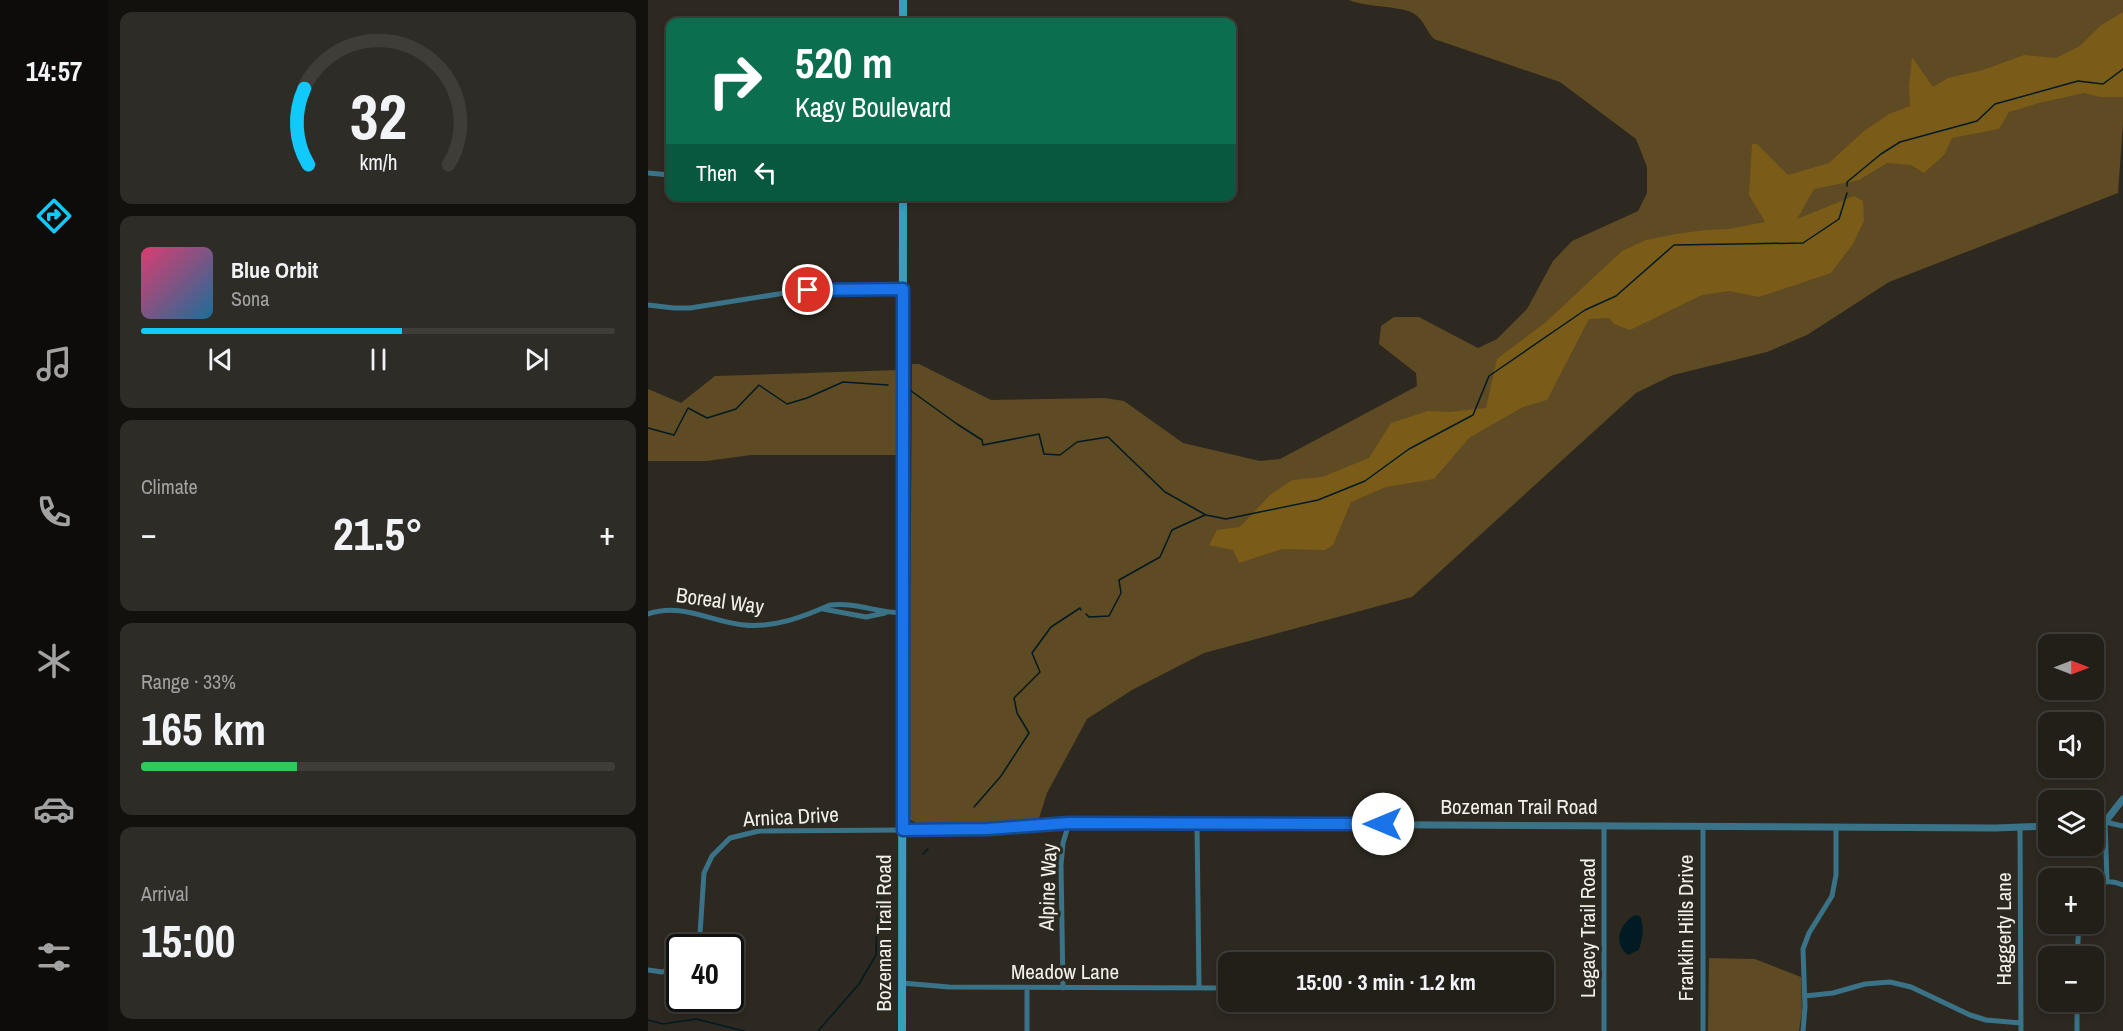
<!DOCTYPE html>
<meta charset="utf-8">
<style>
body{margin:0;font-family:"Archivo Narrow",sans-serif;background:#2e2c26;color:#f1f3f6;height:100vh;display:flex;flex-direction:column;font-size:22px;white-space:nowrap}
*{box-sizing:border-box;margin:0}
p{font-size:20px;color:#a2a2a2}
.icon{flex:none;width:33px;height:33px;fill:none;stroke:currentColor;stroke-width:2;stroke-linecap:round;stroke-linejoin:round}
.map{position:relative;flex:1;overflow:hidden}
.details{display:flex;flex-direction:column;gap:12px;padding:12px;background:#13110e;width:540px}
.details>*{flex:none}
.banner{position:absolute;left:18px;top:18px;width:570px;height:183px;border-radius:12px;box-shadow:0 3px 9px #0003,0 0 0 2px #3f3d38;background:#0b6e4f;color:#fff;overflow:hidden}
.needle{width:39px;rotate:90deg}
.buttons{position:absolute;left:1390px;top:634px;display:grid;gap:12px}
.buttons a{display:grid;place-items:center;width:66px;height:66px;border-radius:12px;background:#221f19;box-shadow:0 3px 9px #0003,0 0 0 2px #3f3d38;font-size:30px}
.speed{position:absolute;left:18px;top:934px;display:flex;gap:12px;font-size:30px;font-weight:700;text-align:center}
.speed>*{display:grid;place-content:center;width:78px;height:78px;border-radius:50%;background:#221f19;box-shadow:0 3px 9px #0003,0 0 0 2px #3f3d38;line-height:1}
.speed .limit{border:3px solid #111;border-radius:9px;background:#fff;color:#111}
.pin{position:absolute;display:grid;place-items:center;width:51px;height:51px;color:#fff;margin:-26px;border:3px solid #fff;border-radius:50%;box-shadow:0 2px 6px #0007}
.me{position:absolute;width:66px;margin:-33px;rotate:270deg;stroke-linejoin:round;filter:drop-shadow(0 0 4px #0008)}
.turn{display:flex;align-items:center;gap:21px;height:126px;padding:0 30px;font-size:27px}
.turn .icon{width:78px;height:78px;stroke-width:2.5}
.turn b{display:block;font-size:42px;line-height:51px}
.then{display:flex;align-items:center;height:57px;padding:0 30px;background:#0003;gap:12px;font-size:22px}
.big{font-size:45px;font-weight:700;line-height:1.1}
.details .card{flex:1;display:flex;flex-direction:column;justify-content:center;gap:9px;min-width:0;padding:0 21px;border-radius:12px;background:#2e2c26}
.details .dial{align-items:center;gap:0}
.dial svg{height:156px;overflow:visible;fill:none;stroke:#3f3d38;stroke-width:7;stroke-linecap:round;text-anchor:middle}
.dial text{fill:#f1f3f6;stroke:none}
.song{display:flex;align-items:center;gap:18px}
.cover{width:72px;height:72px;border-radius:9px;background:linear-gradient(135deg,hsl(340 70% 55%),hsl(200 70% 35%))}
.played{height:6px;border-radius:3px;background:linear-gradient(90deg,#11cafb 55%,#3f3d38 55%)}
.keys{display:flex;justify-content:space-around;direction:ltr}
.heat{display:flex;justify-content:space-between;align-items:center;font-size:33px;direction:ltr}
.charge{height:9px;border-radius:4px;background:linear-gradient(90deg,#34c759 33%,#3f3d38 0)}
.trip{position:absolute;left:570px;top:952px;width:336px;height:60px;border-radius:12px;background:#221f19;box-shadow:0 3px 9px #0003,0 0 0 2px #3f3d38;font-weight:700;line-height:60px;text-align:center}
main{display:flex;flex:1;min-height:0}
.tab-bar{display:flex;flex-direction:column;width:108px;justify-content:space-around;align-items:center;background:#0e0c0a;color:#a2a2a2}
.tab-bar .icon{width:42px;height:42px}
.tab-bar .current{color:#11cafb}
.tab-bar b{font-size:27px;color:#f1f3f6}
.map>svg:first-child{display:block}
.green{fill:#5e4a23}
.forest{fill:#7a5c18}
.water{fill:#011a23}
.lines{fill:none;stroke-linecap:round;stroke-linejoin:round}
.stream{stroke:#011a23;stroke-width:1.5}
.minor{stroke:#3a7388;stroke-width:5}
.tertiary{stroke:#3a7388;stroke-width:7}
.secondary{stroke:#399dbd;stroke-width:8}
.route-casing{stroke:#114b97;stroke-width:15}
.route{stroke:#1a73e8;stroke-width:10}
.labels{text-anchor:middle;stroke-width:6;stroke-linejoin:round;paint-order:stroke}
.street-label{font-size:21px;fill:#f2f0ea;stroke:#2d2921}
</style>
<main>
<nav class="tab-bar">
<b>14:57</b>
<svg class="icon current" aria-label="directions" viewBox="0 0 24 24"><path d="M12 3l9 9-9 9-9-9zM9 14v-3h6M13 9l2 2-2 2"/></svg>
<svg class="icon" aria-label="music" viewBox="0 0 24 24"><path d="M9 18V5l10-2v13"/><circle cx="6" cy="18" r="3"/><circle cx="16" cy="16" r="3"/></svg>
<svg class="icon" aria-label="phone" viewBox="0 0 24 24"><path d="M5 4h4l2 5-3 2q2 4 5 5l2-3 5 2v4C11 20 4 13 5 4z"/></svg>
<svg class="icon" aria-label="climate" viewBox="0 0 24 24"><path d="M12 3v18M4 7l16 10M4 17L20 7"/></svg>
<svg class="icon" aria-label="car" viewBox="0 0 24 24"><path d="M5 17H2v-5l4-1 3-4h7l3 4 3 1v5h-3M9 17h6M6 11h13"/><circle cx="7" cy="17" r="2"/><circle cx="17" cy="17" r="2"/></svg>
<svg class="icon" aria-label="filters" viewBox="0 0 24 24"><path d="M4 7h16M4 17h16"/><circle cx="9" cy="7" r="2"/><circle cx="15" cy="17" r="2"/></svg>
</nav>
<section class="details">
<div class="card dial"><svg viewBox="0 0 100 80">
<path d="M14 69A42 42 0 1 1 86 69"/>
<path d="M14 69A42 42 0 0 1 12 30" stroke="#11cafb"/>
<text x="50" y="56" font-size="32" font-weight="700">32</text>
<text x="50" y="72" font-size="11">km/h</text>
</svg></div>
<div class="card">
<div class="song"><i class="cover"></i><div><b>Blue Orbit</b><p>Sona</p></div></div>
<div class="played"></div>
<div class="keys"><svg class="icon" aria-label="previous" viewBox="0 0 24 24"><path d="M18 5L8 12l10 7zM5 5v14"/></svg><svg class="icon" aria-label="pause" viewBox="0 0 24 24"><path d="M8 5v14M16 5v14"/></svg><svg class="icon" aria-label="next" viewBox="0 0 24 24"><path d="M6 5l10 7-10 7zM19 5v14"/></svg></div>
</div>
<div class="card"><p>Climate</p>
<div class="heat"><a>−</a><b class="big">21.5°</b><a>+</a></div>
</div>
<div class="card"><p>Range · 33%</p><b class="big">165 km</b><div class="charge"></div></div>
<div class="card"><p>Arrival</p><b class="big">15:00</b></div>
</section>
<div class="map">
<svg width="1475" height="1031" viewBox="0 0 1475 1031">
<rect width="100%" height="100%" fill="#2d2921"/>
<path class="green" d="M701,0H1475V123L1470,193L1241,282L1159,335L1119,352L1025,375L988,393L764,597L556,653L484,690L439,719L399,793L391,818L358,822L272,825L261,819L264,364H271L343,400L457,398L476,401L535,443L612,461L632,459L769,386L768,373L731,344L733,326L746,317H771L830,348L849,339L879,309L905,261L924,241L990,211L999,193V167L988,139L912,82L786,39C779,32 776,21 768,15C755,5 719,8 701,0Z
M251,370L252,455H103L59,461H0V389L33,403L67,376Z
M1061,958L1107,959L1153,977L1154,1011L1151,1031H1060Z"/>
<path class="forest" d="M1475,12V97H1452L1436,93L1391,103L1361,112L1351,129L1304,138L1296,155L1276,173L1263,165L1239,163L1211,180L1166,189L1149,219L1206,196L1215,201L1216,221L1205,244L1183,273L1111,297L1081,291L1054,295L982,330L966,324L961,318L941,319L899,400L875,407L821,438L786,479L738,487L703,502L685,545L677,550L634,549L591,563L585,550L561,545L569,530L592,527L622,495L644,480L674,477L721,458L743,423L780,411L801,412L838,408L849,359L898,322L974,251L998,240L1028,234L1057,230L1080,229L1117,222L1101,195L1104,144H1109L1140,175L1181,163L1216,131L1241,114L1262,106L1261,86L1264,57L1285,87L1300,78L1335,70L1376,55L1408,58L1432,46L1452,26Z"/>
<path class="water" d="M987,915L992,916C997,928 994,939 991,950L980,955C964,943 972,923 987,915Z"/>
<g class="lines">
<path class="stream" d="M1199,186V182L1233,154L1252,142L1329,121L1347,104L1430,81L1455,84L1475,69
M259,388L309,424L334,440L335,445L391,434L396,454L412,455L429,442L460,437L517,492L558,515L578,519L670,500L717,481L761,449L825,415L841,376L937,310L968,296L1026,245L1155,243L1191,219L1199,193
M0,428L26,435L40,408L59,418L88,409L111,385L139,404L159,398L195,382L240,385
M438,614L441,617L461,616L473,593L471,580L512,557L524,530L557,515
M326,807L353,776L381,733L369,713L366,698L392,672L384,653L403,627L432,608L433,610
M275,854L280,849
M0,1020L15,1024L48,1019L96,1031
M170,1031L211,984L228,955L229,919L234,891"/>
<path class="minor" d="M0,173L22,175
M0,305L26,308H42L143,292L255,289
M175,609L218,617L237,613
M0,614C33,602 63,622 96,625C126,628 155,617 182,605C210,602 228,613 255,613
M549,824L551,987
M1372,827L1373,1031
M1459,881L1457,822L1475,826
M1446,889C1455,880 1463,880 1475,885
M48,948L52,934L56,873L64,856L82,838L111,831L255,830
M1429,957L1431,924
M0,970L14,972L32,966
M254,983L301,987L580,988
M415,988L413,865L415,843L421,823
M1157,996L1185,993L1217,984L1242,982L1263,987L1322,1015L1338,1020L1373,1023
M379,1031V988
M956,1031V825
M1055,1031V826
M1155,1031L1157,1007L1155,949L1161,933L1184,896L1188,875V827
M1429,1031V1002"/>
<path class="tertiary" d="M1446,825L1457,822L1475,799
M255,830L339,829L421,823L1348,828L1401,826"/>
<path class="secondary" d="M255,0V22
M254,1031L255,196"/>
</g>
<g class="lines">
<defs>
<path id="route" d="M160,290L255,289V830L339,829L421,823L735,824"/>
</defs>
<use href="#route" class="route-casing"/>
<use href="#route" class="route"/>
</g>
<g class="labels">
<g class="street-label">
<text transform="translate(72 601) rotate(8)" y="7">Boreal Way</text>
<text x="871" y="814">Bozeman Trail Road</text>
<text transform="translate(143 817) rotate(-3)" y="7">Arnica Drive</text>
<text transform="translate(400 887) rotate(-88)" y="7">Alpine Way</text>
<text transform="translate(940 928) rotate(-90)" y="7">Legacy Trail Road</text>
<text transform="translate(1038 928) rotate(-90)" y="7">Franklin Hills Drive</text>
<text transform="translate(1356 929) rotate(-90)" y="7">Haggerty Lane</text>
<text transform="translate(236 933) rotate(-90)" y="7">Bozeman Trail Road</text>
<text x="417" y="979">Meadow Lane</text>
</g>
</g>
</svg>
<div class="buttons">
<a><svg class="needle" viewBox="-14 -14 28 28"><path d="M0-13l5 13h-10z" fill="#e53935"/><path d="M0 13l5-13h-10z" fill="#a2a2a2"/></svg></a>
<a><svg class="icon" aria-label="sound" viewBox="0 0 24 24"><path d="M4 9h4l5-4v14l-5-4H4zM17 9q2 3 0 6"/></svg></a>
<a><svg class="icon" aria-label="layers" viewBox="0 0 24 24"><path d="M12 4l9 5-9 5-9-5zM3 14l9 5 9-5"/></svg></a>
<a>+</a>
<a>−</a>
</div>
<div class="speed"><div class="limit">40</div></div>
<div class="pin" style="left:160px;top:290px;background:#d93025"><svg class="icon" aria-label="arrive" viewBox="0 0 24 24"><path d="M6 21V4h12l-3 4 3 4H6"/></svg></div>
<svg class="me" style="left:735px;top:824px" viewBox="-20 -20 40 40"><circle r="19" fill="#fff"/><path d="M0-13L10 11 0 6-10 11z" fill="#1a73e8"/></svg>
<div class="trip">15:00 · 3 min · 1.2 km</div>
<div class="banner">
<div class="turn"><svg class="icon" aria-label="right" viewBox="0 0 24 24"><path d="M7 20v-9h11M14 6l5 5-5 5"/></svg><div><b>520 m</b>Kagy Boulevard</div></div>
<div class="then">Then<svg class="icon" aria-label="left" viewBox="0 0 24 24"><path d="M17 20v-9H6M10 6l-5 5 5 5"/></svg></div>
</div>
</div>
</main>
